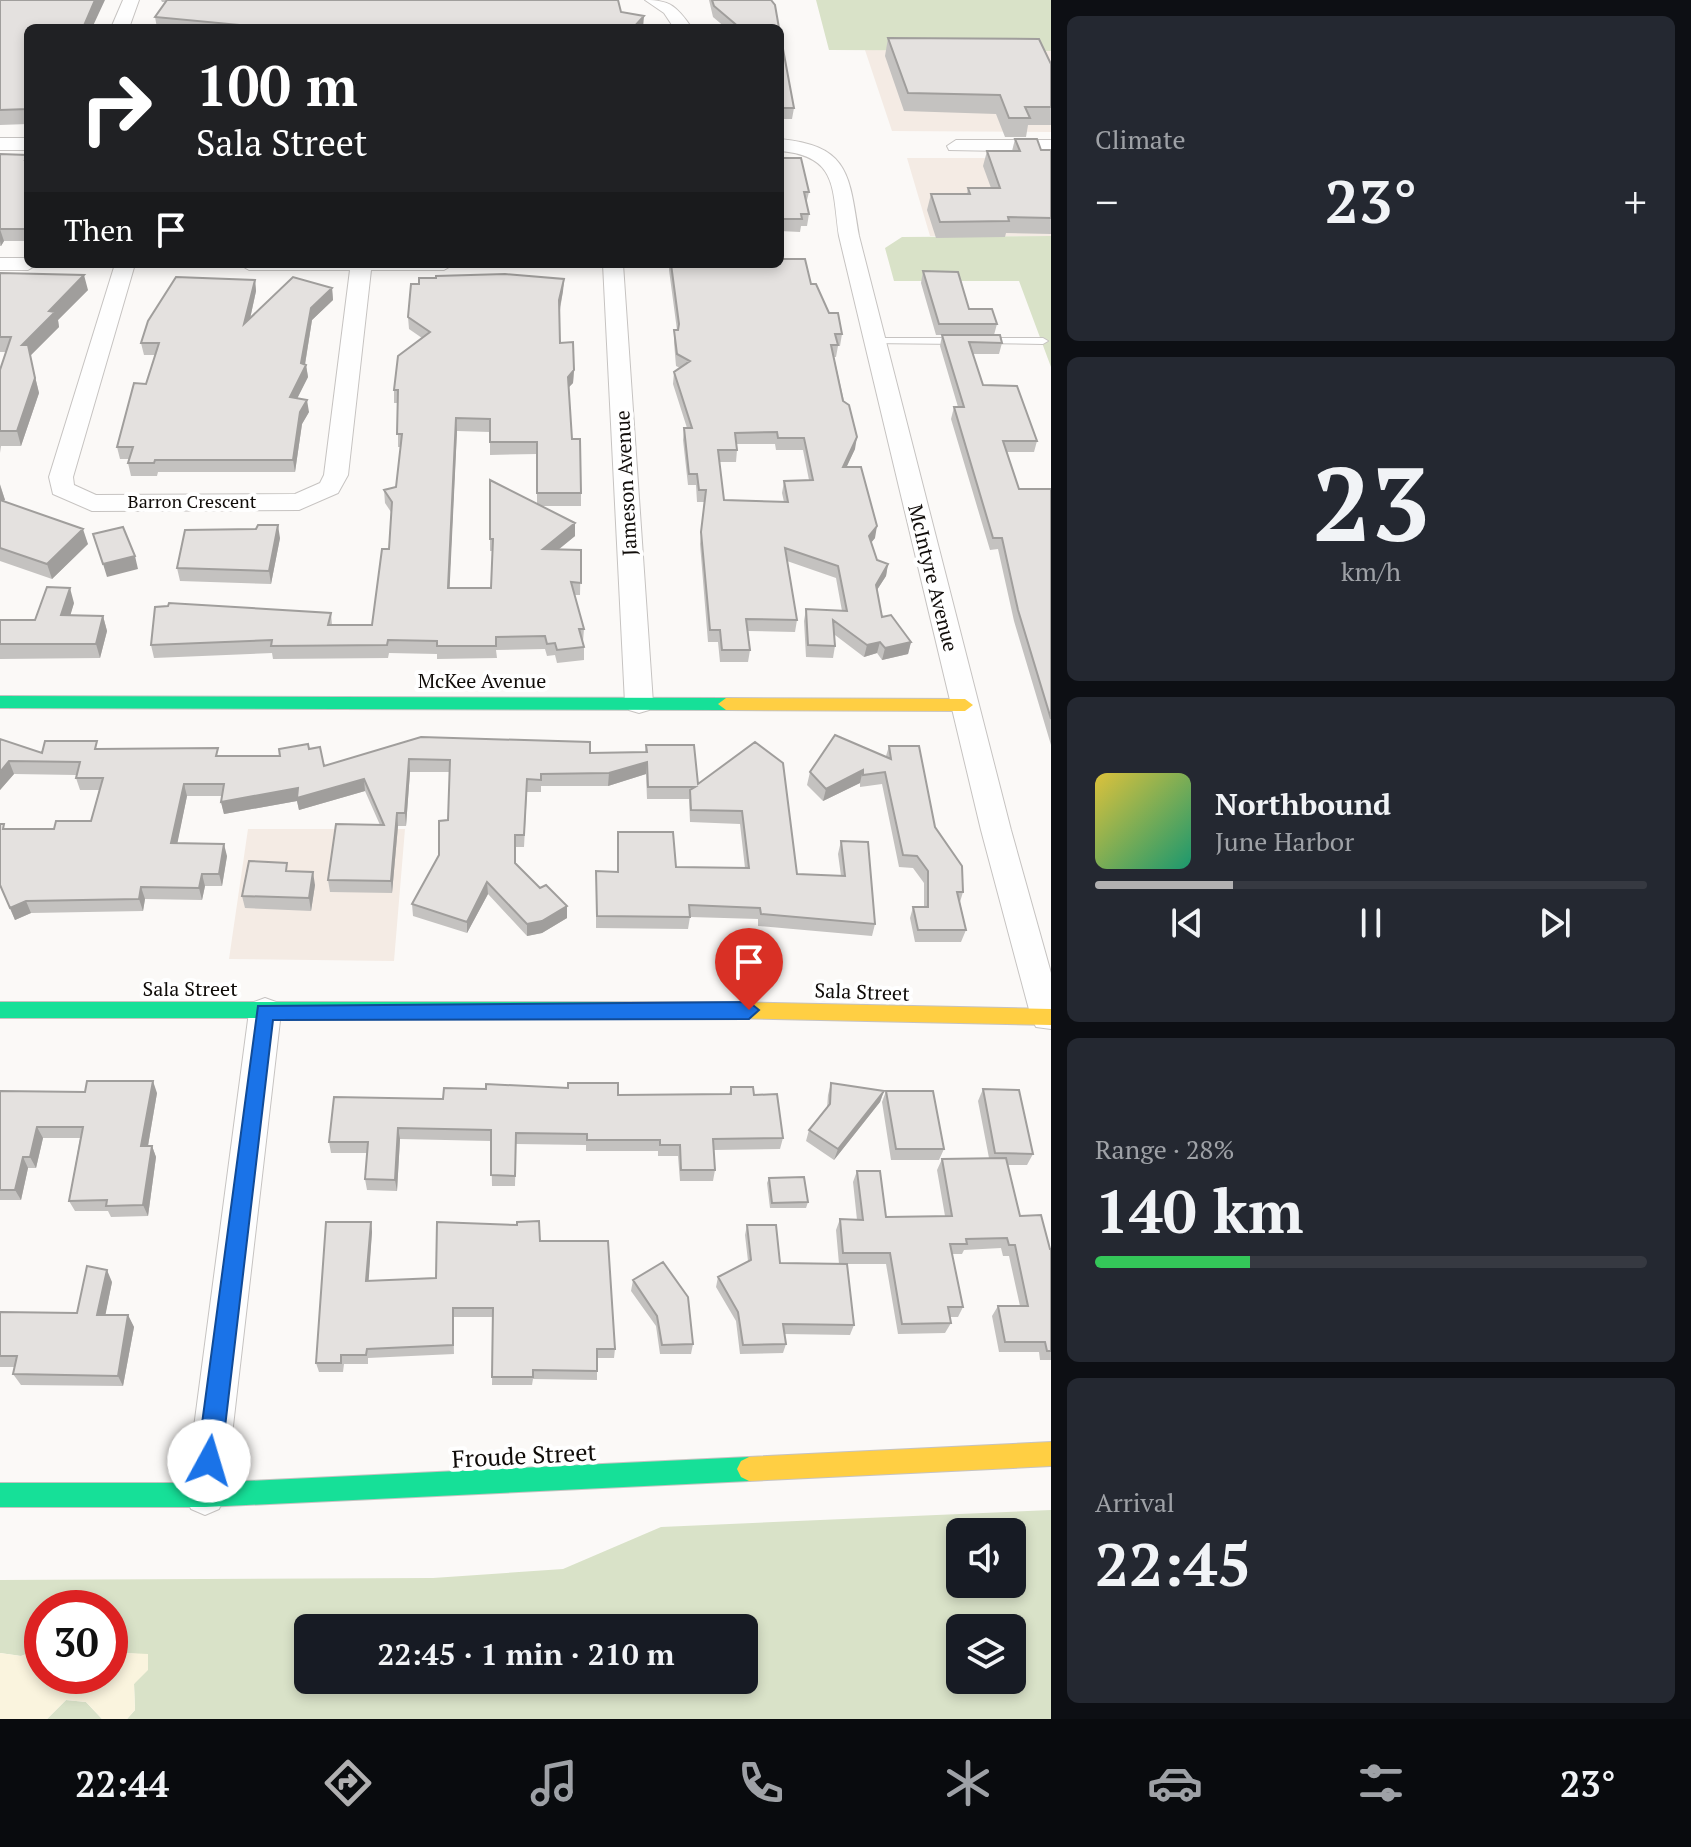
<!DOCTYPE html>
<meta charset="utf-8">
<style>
body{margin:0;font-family:"PT Serif",serif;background:#242831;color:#f1f3f6;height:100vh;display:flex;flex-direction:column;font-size:30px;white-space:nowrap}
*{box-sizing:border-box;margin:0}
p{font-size:26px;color:#9ea1a6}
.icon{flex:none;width:44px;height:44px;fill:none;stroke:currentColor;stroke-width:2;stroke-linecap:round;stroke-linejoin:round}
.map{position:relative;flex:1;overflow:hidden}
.side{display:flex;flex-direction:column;gap:16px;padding:16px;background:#0d0f14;width:640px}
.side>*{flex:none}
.guide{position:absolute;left:24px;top:24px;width:760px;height:244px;border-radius:12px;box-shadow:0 4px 12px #0003;background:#202124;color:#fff;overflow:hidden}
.tools{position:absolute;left:946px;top:1518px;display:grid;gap:16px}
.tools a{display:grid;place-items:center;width:80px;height:80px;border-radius:12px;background:#171b24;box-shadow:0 4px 12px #0003;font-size:40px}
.speed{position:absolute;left:24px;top:1590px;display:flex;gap:16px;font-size:40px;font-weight:700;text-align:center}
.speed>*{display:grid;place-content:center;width:104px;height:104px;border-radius:50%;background:#171b24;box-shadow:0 4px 12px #0003;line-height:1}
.speed .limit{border:12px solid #d22;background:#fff;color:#111}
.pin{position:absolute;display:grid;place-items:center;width:68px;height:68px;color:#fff;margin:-82px -34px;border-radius:50% 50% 50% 0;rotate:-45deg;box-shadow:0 0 8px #0007}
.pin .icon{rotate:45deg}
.me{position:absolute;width:88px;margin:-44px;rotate:6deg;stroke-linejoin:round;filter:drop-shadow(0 0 6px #0008)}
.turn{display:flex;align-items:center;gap:28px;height:168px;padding:0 40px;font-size:36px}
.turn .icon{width:104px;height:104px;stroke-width:2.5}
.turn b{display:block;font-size:56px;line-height:68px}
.then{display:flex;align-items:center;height:76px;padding:0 40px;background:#0003;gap:16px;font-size:30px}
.big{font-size:60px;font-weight:700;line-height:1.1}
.side .tile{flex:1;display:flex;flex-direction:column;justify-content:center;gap:12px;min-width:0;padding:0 28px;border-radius:12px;background:#242831}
.side .dial{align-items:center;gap:0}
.dial b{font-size:104px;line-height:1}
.song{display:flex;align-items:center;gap:24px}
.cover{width:96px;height:96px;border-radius:12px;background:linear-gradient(135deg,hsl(50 70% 55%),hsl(160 70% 35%))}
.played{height:8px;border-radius:4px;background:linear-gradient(90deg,#b1b0b1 25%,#363941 25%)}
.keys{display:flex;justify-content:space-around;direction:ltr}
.heat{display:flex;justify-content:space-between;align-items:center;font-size:44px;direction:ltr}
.charge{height:12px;border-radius:6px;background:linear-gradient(90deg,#34c759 28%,#363941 0)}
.trip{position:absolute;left:294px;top:1614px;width:464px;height:80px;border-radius:12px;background:#171b24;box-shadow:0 4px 12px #0003;font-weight:700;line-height:80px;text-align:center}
.dock{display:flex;height:128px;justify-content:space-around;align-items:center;background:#090b0e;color:#9ea1a6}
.dock .icon{width:56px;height:56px}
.dock .active{color:#b1b0b1}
.dock b{font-size:36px;color:#f1f3f6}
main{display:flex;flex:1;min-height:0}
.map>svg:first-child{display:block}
.built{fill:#f4ebe4}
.green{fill:#d9e2c8;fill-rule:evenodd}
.sand{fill:#faf4de}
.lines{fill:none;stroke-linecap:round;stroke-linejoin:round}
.lane-casing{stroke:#c6c3c1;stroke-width:2}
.street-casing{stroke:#c6c3c1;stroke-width:2}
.fast-casing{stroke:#c6c3c1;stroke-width:2}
.slow-casing{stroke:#c6c3c1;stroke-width:2}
.lane{fill:#fefefe;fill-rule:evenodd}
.street{fill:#fefefe;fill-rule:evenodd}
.fast{fill:#16e098;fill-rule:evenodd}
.slow{fill:#ffcf43;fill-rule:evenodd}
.wall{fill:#c4c2c0;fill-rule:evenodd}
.shaded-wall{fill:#a09e9c}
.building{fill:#e4e1df;stroke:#a09e9c;stroke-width:2;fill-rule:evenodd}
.route{fill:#1a73e8;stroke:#114b97;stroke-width:2}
.labels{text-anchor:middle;stroke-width:8;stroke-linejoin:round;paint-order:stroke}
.far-street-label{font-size:18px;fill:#100c09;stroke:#fff}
.street-label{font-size:20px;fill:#100c09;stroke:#fff}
.near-street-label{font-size:24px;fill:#100c09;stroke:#fff}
</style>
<main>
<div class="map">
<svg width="1051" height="1719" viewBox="0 0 1051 1719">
<rect width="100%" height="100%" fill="#fbf9f7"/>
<path class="built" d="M865,50L1051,51V132L892,131Z
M907,158H1051V236H930Z
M248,829H405L394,961L229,959Z"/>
<path class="green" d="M816,0H1051V51L829,50Z
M1051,236V367L1019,281H894L885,248L902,237Z
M1051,1510V1719H127L135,1710L134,1684L148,1655L127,1653L110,1657V1608H42V1648L21,1656L0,1653V1580L433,1578L563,1569L661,1527ZM960,1532H1012V1584H960ZM308,1628H744V1680H308ZM960,1628H1012V1680H960Z
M66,1700L86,1702L102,1719H47Z"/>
<path class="sand" d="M42,1648V1676H110V1657L127,1653L148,1654V1670L134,1684L135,1710L127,1719H102L86,1702L66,1700L47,1719H0V1653L21,1656Z"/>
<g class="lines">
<defs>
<path id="lane" d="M874,338H958L963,341L958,344L870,343V339Z
M983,338H1043L1048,341L1043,344L979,343V339Z"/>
<path id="street" d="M123,0H139L129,28H111Z
M645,0C671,0 677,7 692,28H674L664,13Z
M0,138H28V150H0Z
M780,139C850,146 849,175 859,236L1011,830L1051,973V1029L1036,1027L1031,1017L981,830L839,236C832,188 838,156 780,151Z
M956,140H1051V152L949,150L947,146Z
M0,258H28V264H38L28,270H0Z
M115,264H135L73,477L74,485L96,495L295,494L320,483L324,475L350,270H249L239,264H454L444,270H371L348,475L338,493L299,510L92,511L53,494L49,477Z
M603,264H623L653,703L649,710L639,713L629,710L625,703Z
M265,998L276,1002L281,1012L225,1495L219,1509L205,1515L191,1509L185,1495L249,1012L254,1002Z"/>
<path id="fast" d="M0,696L726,698L734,704L726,710L0,708Z
M0,1002H724L731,1004L734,1010L731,1016L724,1018H0Z
M749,1457L757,1461L761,1469L757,1477L749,1481L205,1507H0V1483H205Z"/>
<path id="slow" d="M726,698L965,699L973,705L965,711L726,710L718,704Z
M724,1002L1051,1009V1025L724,1018L717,1016L714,1010L717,1004Z
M1051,1442V1466L749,1481L741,1477L737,1469L741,1461L749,1457Z"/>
</defs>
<use href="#lane" class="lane-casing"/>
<use href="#street" class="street-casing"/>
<use href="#fast" class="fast-casing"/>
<use href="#slow" class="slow-casing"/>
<use href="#lane" class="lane"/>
<use href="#street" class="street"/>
<use href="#fast" class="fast"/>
<use href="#slow" class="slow"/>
</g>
<path class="wall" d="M0,0L28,28V124L0,125Z
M161,0H618L621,12L643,27L157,28L155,17L166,2H162Z
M709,0H771L779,28H726L713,17Z
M780,33L794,108L792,119H780Z
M888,38L1051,64V125H1028L1026,137H1005L996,114L904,111L885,56Z
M1015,139L1041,150H1051V234L1006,233L1005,237L936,238L927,210L931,194H967L968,188H991L983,166L987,151H1012Z
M0,154L27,155L28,157V241H4L1,246H0Z
M780,158L809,192L806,204L809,214L807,226H801L800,232L780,231Z
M669,264H780L811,284L842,334L840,346H838L836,357H834L855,449L846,467L875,538L871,542L877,560L888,564L886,576L877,590L882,617L911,642L908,654L882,660L877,653L864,657L835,635V646L833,658L806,657L804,621L806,609L842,611L836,578L787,561L797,620L795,632L748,631L750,650L748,662H720L718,642H708L700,544L704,502H697L696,485H688L683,440L684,428H687L673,384L674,372L680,368L676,366L674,342V330H677L669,270ZM736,444H775L776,450H803L809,480L784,481L782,493L784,502L724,500L719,462H736L737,450Z
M923,271L969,309L997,324L994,335L1002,343L999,354H973L983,385L1037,441L1034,452H1007L1019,489H1051V745L1014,621L998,549L990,550L951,419L954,407H958L940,346L942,335H936L921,283Z
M0,273L88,290L58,320L59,327L30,356L39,393L21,446H1L0,453V370L6,352H0Z
M564,279L563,291L560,310V343L574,370L573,383L568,388L572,439L581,493V506H542L575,536L558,550H581L580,595H574L584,629L583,642L584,647V660L557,663L555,655L547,656L545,649L496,650L497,658L437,659V654L389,653L388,658L273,659L272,653L154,658L151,645L331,613L332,625H372L389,549L391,512L385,503L384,490L396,487L401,447H398V403H394V390L422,338L409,329L408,317ZM457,431L490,432V455L537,454V504L490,480V551H493L491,588H449Z
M255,280L256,291L250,319L332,288L333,300L312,320L305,365H306L308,377L297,398L309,412L302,424L295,472H158L157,476H131L128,463L129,459H120L117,447L146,384L155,355H144L141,343Z
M0,484L5,500L3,501L88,544L52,579L0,561Z
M280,538L271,584L180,581L177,568Z
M74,603L70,615L103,616L107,631L100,658L0,659V620H35Z
M421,737L590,753L645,752L646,745L698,784L755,742L797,874L841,876L838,854L841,841L875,924L872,936L758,926V919L690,917L688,929L596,928V871L617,872L618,832L676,867L745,868L740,824L690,822L689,799H647L646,774L608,786H541V792H527L524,847H515V863L540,888L567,906V918L542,933L527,936L488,894L467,933L413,916L412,904L439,855L448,820L450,772H410L406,826H398L392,893L330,892L328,880L380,825L365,791L299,810L297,801L224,814L221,802L222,796H187L177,843L227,856L222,886H205L202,900L145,899L143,911L31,913L15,920L0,886L7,829H54L91,821L99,790H80L76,778V775L14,774L0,790V739L42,753L99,749L219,756H280L309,749L324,766Z
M889,746L935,827L963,892L960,902L966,930L961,942H915L910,918L913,907H924V883L913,868L899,867L882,784L860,787V783L823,801L807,785L810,772L886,756Z
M289,871L315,885L311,911L245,908L242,896Z
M831,1083L884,1091L880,1102L834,1160L806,1141L809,1130L827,1108L828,1095Z
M731,1087L754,1095L783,1138L780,1149L714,1150L715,1170L713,1181H680L678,1156H658V1151H586V1145L516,1144L515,1186H492L491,1141L400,1139L397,1191L367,1190L365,1179L367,1153H331L329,1142L443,1099L729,1094Z
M983,1089L1033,1154L1027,1165H1008L1020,1216L1051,1249V1360H1040L1039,1352H999L992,1316L998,1306H1020L1009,1256H1003L1001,1248L964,1250L962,1254H952L963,1307L958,1317H950L951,1323L945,1333L898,1334L886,1264H839L836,1230L840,1219L857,1220L853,1182L857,1171L886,1217L945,1216L937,1170L942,1159L989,1158L978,1101Z
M0,1091L157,1093L148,1146H152L156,1157L148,1216L111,1217L108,1211H75L69,1201L80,1138H43L36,1168H28L21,1200H0Z
M886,1091L944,1149L939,1160H891L882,1102Z
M769,1178L808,1202L806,1208H770L767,1183Z
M371,1222L372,1232L368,1281L436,1278L540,1241L615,1349L614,1358H597V1380L533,1379L532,1385H492L493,1317H453L454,1354L368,1358V1364H344L343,1372H319L316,1363Z
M747,1225L780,1263L854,1325L850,1335L784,1334L786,1344L783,1353L740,1354L736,1321L716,1287L718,1277L748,1261L745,1235Z
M633,1280L693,1344L691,1354H660L656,1326L631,1291Z
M112,1282L105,1315H128L134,1327L123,1386L21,1385L13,1374L15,1367H0V1312L77,1313Z"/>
<path class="shaded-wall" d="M95,0H105L92,28H83Z
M644,16L643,28H633Z
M0,229L4,241L1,246L0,241Z
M84,275L88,290L58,320L59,327L30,356L39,393L21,446L17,431L22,345L49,311Z
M564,279L563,291L559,312V300Z
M255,280L256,291L246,337L244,324Z
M332,288L333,300L312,320L304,370L306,365L308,377L292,409L290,397L301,363L311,308Z
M574,370L573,383L567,389L568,377Z
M307,400L309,412L302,424L295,472L293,460L300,412Z
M456,418L457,431L449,601L448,588Z
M857,437L855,449L841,479L843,467Z
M0,485L5,500L0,502Z
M575,523V536L543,562V549Z
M278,525L280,538L271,584L269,571Z
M877,526L875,538L867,548L869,536Z
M83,529L88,544L52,579L47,564Z
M135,556L138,569L107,577L103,564Z
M888,564L886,576L873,596L876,585Z
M70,588L74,603L66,630L61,615Z
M103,616L107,631L100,658L96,644Z
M880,642L877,653L864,657L867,645Z
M911,642L908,654L882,660L885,648Z
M409,759L410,772L406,826L405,813Z
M9,761L14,774L0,790V772Z
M647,762L646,774L608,786L609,773Z
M863,770L860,783L823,801L826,789Z
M364,779L365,791L299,810L297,801L224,814L221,802L298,788Z
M184,784L187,796L175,855L171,843Z
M397,813L398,826L392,893L391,881Z
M224,844L227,856L222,886L219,874Z
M313,872L315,885L311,911L309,898Z
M202,874L205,886L202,900L199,888Z
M487,882L488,894L467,933V922Z
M141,887L145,899L143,911L139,899Z
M26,901L31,913L15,920L10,908Z
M567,906V918L542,933L527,936V924Z
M153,1081L157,1093L146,1157L141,1146Z
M884,1091L880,1102L834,1160L838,1149Z
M37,1127L43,1138L36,1168L30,1157Z
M398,1128L400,1139L397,1191L395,1180Z
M152,1146L156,1157L148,1216L143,1205Z
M23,1157L28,1168L21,1200L15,1190Z
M371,1222L372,1232L368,1290L366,1281Z
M107,1270L112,1282L103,1327L97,1315Z
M128,1315L134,1327L123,1386L118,1376Z"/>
<path class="building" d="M0,0H95L83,28H28V109L0,110Z
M167,0H618L621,12L644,16L633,28H250L251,26L155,17Z
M712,0H771L775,5L779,28H740L714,6Z
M780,33L794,108H780Z
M888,38L1039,39L1051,64V107H1025L1030,118H1009L1000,95L908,93Z
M1015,139H1037L1041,150H1051V218L1008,217L1009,221L940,222L931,194H970L968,188H1000L987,151H1020Z
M0,154L27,155L25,160H28V229H0V230Z
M780,158H801L809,192H804L809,214H801L802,219H780Z
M780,259H805L811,284H816L829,313H838L842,334H835L838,345H831L843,401L849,405L857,437L843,467H861L877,526L869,536L877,560L888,564L876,585L882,617L891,615L911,642L885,648L880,642L867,645L833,620L835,646L808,645L806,609L847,611L838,566L785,548L797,620L746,619L750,650H722L720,630H710L701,532L706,490H699L697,474H689L684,428H692L674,372L690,361L677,354L674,330H678L679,324L671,264H780ZM777,432L778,438H804L813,480L784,481L788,502L724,500L718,450H737L735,433Z
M923,271L958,272L969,309H992L997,324H939Z
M0,273L84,275L49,311L55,312L22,345H28L35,378L17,431H0V370L11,337H0Z
M505,274L564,279L559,300L560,343L573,342L574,370L568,377L572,439H580L581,493H537V442H490V419L456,418L448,588H491L493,539H490V480L575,523L543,549L581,550V583L571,582L584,629H579L584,647L557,650L555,643L547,644L545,636L496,637V646H437V641L388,640L387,645L271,646L272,640L151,645L155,607L168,606L169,603L331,613L328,625H372L382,549H389L392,502L384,490L396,487L402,434H397L398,390H394L398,356L430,332L408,317L411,284H419V278H436V276Z
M176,277L255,280L244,324L293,277L332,288L311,308L301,363L306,365L290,397L307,400L300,412L293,460H155L154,463H128L133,447H117L134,383L146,384L159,343H141L148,321Z
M942,335H1000L1002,343L969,342L983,385L1017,386L1037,441H1003L1019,489H1051V719L1018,610L1002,538H993L954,407H964Z
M0,500L83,529L47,564L0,548Z
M258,525H278L269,571L177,568L185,530L256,529Z
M123,527L135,556L103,564L93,534Z
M47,587L70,588L61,615L103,616L96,644H0V620H35Z
M835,735L891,759L889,746H919L935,827L962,866L963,892H957L966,930H918L913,907H928V871L917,856L903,855L885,772L863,775V770L826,789L810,772Z
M421,737L590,742V753L647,752L646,745H694L698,784L755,742L783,763L797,874L845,876L841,841L868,842L875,924L761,914L760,908L689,905L690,917L597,916L596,871L618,872V832H673L676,867L749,868L742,811L691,810L690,790L695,787H648L647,762L609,773L541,774V780L527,779L524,835H515V863L540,888L546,885L567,906L542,921L527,924L487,882L467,922L412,904L439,855V821L448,820L450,760L409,759L405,813H397L391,881L328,880L336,824L384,825L364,779L297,798L298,788L221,802L224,784H184L171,843L224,844L219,874H202L199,888L141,887L139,899L26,901L10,908L0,885V824H4L3,829H54L56,821H91L103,778H76L80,762L9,761L0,772V739L42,753L45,741H97L95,749L218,748L216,756H280L279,749L308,744L309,749L320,747L324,766Z
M249,861L287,863L286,871L313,872L309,898L242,896Z
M87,1081H153L141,1146H152L143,1205L106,1206L107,1200L69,1201L83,1127H37L30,1157H23L15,1190H0V1091L85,1092Z
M568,1083H618V1095L731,1094V1087H753L754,1095L777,1094L783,1138L713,1139L715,1170H681L680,1145H660V1140H587V1134L516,1133L515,1176L491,1175V1130L398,1128L395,1180L365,1179L368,1142H329L334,1097L443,1099L444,1088L486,1089V1084L568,1088Z
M831,1083L884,1091L838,1149L809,1130L830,1104Z
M983,1089L1019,1090L1033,1154L995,1153Z
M886,1091H933L944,1149H896Z
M1006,1158L1020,1216L1041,1215L1050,1249H1051V1351H1047L1045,1342H1005L998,1306H1028L1015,1245H1009L1007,1238L966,1239L967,1244H950L963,1307H948L951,1323L902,1324L890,1253H843L840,1219L863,1220L857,1171H880L886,1217L952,1216L942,1159Z
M804,1177L808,1202L772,1203L769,1178Z
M539,1221L540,1241H608L615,1349H597V1371L533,1370V1377H492L493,1308H453V1345L367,1349L366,1355H341V1363H316L326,1222H371L366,1281L436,1278L437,1222L517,1225V1222Z
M747,1225H776L780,1263L847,1264L854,1325L783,1324L786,1344L743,1345L738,1312L718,1277L751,1260Z
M663,1262L688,1297L693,1344L662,1345L657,1316L633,1280Z
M87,1266L107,1270L97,1315H128L118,1376L13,1374L17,1356H0V1312L77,1313Z"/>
<path class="route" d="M749,1002L759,1010L749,1019L273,1020L221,1461L218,1469L209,1473L201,1469L197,1461L258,1006Z"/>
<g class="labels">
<g class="far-street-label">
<text x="192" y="508">Barron Crescent</text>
</g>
<g class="street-label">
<text transform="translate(626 483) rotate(-93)" y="7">Jameson Avenue</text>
<text transform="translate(933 578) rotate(76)" y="7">McIntyre Avenue</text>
<text x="482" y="688">McKee Avenue</text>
<text x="190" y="996">Sala Street</text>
<text transform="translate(862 992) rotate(2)" y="7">Sala Street</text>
</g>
<g class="near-street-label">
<text transform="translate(524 1456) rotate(-3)" y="8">Froude Street</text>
</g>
</g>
</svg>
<div class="tools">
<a><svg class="icon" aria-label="sound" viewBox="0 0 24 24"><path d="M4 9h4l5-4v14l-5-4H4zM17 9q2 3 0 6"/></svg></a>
<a><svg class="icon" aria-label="layers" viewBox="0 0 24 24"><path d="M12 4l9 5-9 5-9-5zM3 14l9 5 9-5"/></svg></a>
</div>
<div class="speed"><div class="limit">30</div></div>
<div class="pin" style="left:749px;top:1010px;background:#d93025"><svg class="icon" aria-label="arrive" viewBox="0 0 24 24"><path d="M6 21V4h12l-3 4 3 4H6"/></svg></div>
<svg class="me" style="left:209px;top:1461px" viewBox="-20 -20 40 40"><circle r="19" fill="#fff"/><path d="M0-13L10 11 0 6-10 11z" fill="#1a73e8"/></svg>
<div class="trip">22:45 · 1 min · 210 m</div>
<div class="guide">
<div class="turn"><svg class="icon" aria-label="right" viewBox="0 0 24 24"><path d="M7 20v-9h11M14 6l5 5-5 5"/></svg><div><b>100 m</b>Sala Street</div></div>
<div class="then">Then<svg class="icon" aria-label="arrive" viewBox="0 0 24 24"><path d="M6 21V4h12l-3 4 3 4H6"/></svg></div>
</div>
</div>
<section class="side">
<div class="tile"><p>Climate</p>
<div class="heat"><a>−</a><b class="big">23°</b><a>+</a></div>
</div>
<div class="tile dial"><b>23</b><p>km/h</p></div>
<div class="tile">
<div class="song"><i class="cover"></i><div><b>Northbound</b><p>June Harbor</p></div></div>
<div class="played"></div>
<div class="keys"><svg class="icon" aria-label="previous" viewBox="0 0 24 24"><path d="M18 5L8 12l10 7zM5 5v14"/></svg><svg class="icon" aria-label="pause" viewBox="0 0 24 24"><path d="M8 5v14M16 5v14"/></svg><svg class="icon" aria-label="next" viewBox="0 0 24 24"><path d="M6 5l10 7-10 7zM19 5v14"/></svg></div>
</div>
<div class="tile"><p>Range · 28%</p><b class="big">140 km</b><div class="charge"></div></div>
<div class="tile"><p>Arrival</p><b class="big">22:45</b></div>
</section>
</main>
<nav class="dock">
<b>22:44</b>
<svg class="icon active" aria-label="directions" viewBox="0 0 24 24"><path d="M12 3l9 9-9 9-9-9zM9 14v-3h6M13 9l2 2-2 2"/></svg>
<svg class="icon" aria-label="music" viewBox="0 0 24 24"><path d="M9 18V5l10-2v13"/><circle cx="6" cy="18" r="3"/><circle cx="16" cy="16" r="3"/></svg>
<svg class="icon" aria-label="phone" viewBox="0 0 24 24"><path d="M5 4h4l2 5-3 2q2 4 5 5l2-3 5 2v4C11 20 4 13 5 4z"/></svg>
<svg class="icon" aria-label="climate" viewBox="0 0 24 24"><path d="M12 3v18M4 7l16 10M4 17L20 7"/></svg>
<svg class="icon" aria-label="car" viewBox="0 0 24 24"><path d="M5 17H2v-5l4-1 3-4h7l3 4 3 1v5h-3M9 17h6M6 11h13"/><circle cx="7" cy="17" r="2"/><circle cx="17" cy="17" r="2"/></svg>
<svg class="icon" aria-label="filters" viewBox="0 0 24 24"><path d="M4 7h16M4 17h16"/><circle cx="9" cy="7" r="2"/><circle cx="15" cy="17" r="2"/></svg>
<b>23°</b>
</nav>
